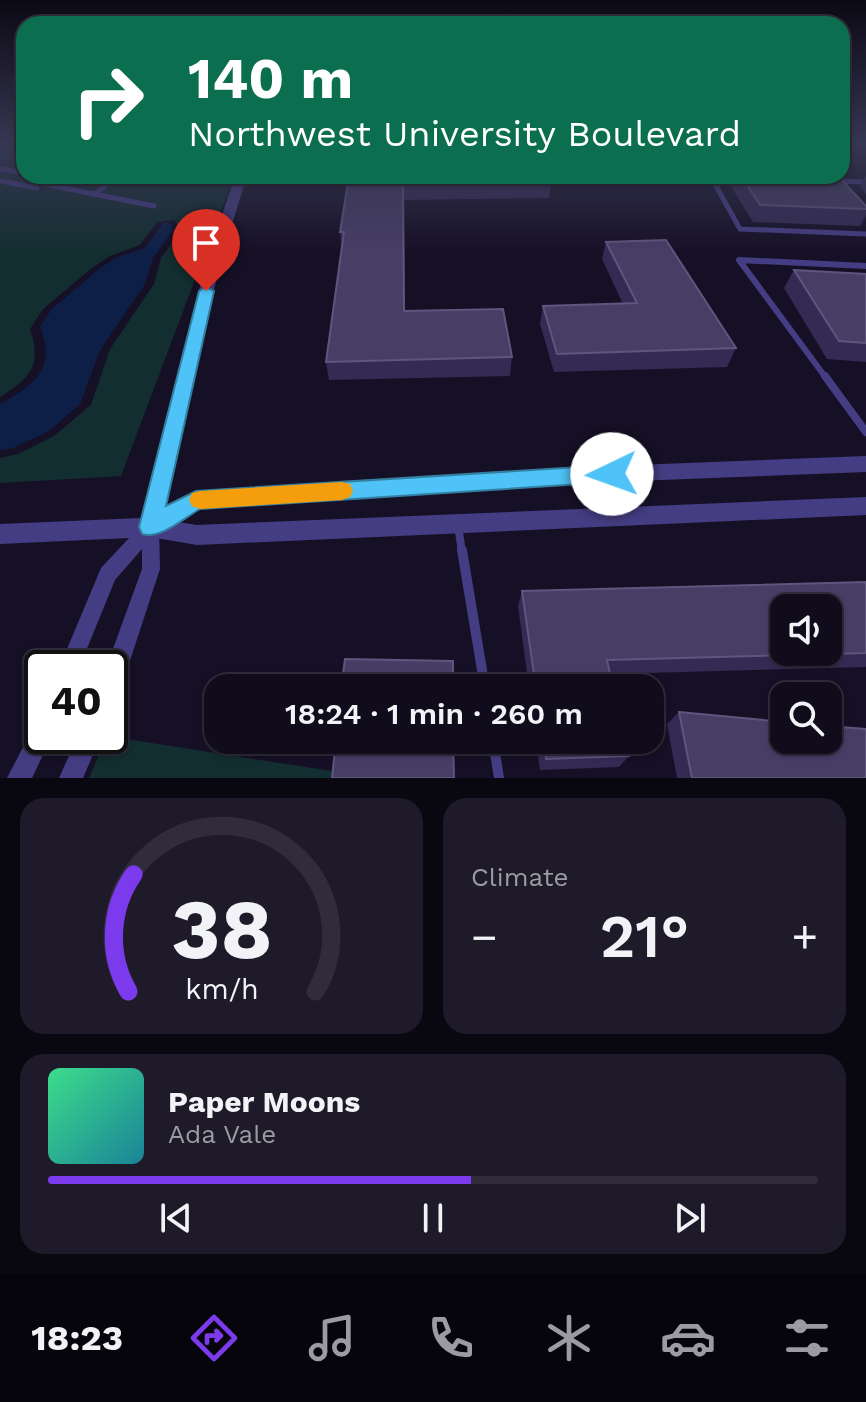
<!DOCTYPE html>
<meta charset="utf-8">
<style>
body{margin:0;font-family:"Work Sans",sans-serif;background:#1e1a29;color:#f1f3f6;height:100vh;display:flex;flex-direction:column;font-size:30px;white-space:nowrap}
*{box-sizing:border-box;margin:0}
p{font-size:26px;color:#9c9ba3}
.icon{flex:none;width:44px;height:44px;fill:none;stroke:currentColor;stroke-width:2;stroke-linecap:round;stroke-linejoin:round}
.map{position:relative;height:778px;overflow:hidden}
.drawer{display:flex;flex-direction:column;gap:20px;padding:20px;background:#09070f;flex:1}
.drawer>*{flex:none}
.hud{position:absolute;left:16px;top:16px;width:834px;height:168px;border-radius:24px;box-shadow:0 2px 6px #0004,0 0 0 2px #302c3b;background:#0b6e4f;color:#fff;overflow:hidden}
.fabs{position:absolute;left:770px;top:594px;display:grid;gap:16px}
.fabs a{display:grid;place-items:center;width:72px;height:72px;border-radius:16px;background:#100c1c;box-shadow:0 2px 6px #0004,0 0 0 2px #302c3b;font-size:40px}
.speed{position:absolute;left:24px;top:650px;display:flex;gap:16px;font-size:40px;font-weight:700;text-align:center}
.speed>*{display:grid;place-content:center;width:104px;height:104px;border-radius:50%;background:#100c1c;box-shadow:0 2px 6px #0004,0 0 0 2px #302c3b;line-height:1}
.speed .limit{border:4px solid #111;border-radius:12px;background:#fff;color:#111}
.pin{position:absolute;display:grid;place-items:center;width:68px;height:68px;color:#fff;margin:-82px -34px;border-radius:50% 50% 50% 0;rotate:-45deg;box-shadow:0 0 8px #0007}
.pin .icon{rotate:45deg}
.me{position:absolute;width:88px;margin:-44px;rotate:267deg;stroke-linejoin:round;filter:drop-shadow(0 0 6px #0008)}
.turn{display:flex;align-items:center;gap:28px;height:168px;padding:0 40px;font-size:36px}
.turn .icon{width:104px;height:104px;stroke-width:2.5}
.turn b{display:block;font-size:56px;line-height:68px}
.big{font-size:60px;font-weight:600;line-height:1.1}
.drawer .card{flex:1;display:flex;flex-direction:column;justify-content:center;gap:12px;min-width:0;padding:0 28px;border-radius:24px;background:#1e1a29}
.drawer .dial{align-items:center;gap:0}
.dial svg{height:208px;overflow:visible;fill:none;stroke:#302c3b;stroke-width:7;stroke-linecap:round;text-anchor:middle}
.dial text{fill:#f1f3f6;stroke:none}
.song{display:flex;align-items:center;gap:24px}
.cover{width:96px;height:96px;border-radius:12px;background:linear-gradient(135deg,hsl(150 70% 55%),hsl(190 70% 35%))}
.played{height:8px;border-radius:4px;background:linear-gradient(90deg,#7c3aed 55%,#302c3b 55%)}
.keys{display:flex;justify-content:space-around;direction:ltr}
.heat{display:flex;justify-content:space-between;align-items:center;font-size:44px;direction:ltr}
.drawer .tiles{flex:1;display:grid;gap:20px;grid-template-columns:1fr 1fr}
.card:last-child{grid-column:span 2}
.trip{position:absolute;left:204px;top:674px;width:460px;height:80px;border-radius:24px;background:#100c1c;box-shadow:0 2px 6px #0004,0 0 0 2px #302c3b;font-weight:600;line-height:80px;text-align:center}
.tabs{display:flex;height:128px;justify-content:space-around;align-items:center;background:#06050b;color:#9c9ba3}
.tabs .icon{width:56px;height:56px}
.tabs .on{color:#7c3aed}
.tabs b{font-size:36px;color:#f1f3f6}
.map>svg:first-child{display:block}
.green{fill:#132e30}
.water{fill:#0e1f47}
.lines{fill:none;stroke-linecap:round;stroke-linejoin:round}
.service-far3{stroke:#453d83;stroke-width:5}
.service-far2{stroke:#453d83;stroke-width:6}
.service-far1{stroke:#453d83;stroke-width:8}
.service{stroke:#453d83;stroke-width:10}
.minor{fill:#453d83;fill-rule:evenodd}
.tertiary{fill:#453d83;fill-rule:evenodd}
.wall{fill:#352a53}
.building{fill:#473d65;stroke:#5f557d;stroke-width:2;fill-rule:evenodd}
.route{fill:#4fc3f7;stroke:#337fa1;stroke-width:2}
.slow{fill:#f59e0b}
</style>
<div class="map">
<svg width="866" height="778" viewBox="0 0 866 778">
<rect width="100%" height="100%" fill="#161026"/>
<path class="green" d="M0,144H24V176H234L121,476L0,483V458L18,454L54,436L91,405L110,349L154,284L161,258L181,230L174,220L157,222L140,245L110,256L92,268L43,309L30,329C42,365 31,377 0,397Z
M107,736L376,778H89Z"/>
<path class="water" d="M164,222L170,223L173,230L153,258L145,284L100,350L80,404L49,431L13,448L0,450V404C35,385 57,368 40,327L51,310L99,269L117,257L145,248Z"/>
<g class="lines">
<path class="service-far3" d="M0,169L24,173
M37,176L53,180
M739,178L711,177L740,229L866,234
M0,181L37,188
M835,181L866,182
M44,184L154,206
M95,194L117,176"/>
<path class="service-far2" d="M826,378L739,260L866,266"/>
<path class="service-far1" d="M825,376L866,432
M458,525L462,552"/>
<path class="service" d="M462,550L485,688
M493,740L499,778"/>
<path class="minor" d="M150,519L156,522L159,527L160,569L121,688L118,696L110,699V668H106L142,569V549L115,580L79,668H59L101,568L144,522Z
M42,723V736H52L32,778H7L34,726Z
M78,736H101L83,778H59Z"/>
<path class="tertiary" d="M235,176H247L220,263L166,507L196,491L559,468L866,456V472L559,484L200,509L178,522L197,525L866,497V515L197,545L150,537L0,544V524L141,518L206,263Z"/>
</g>
<path class="wall" d="M349,176L551,182L549,198L404,200L405,311L512,357L510,376L329,380L326,362L342,249L340,232Z
M732,176H838L866,206V215L860,226L753,222L729,183Z
M866,176V194L860,187Z
M606,242L736,348L727,367L554,372L540,324L543,306L623,304L602,259Z
M794,270L866,274V362L827,359L784,288Z
M866,582V667L610,674L613,688H529L518,606L522,591Z
M679,712L866,778H677L667,724Z
M536,740H625L629,756L619,767L540,770Z"/>
<path class="building" d="M349,176H549L551,182L403,184L404,311L503,309L512,357L326,362L344,232H340Z
M741,176H838L866,206V209L760,205Z
M666,240L736,348L557,354L543,306L637,303L606,242Z
M794,270L866,274V343L839,341Z
M866,582V653L607,660L613,688H536L522,591ZM784,608H828V652H784Z
M345,659L453,661V688H341Z
M679,712L784,722V740H828V726L866,729V778H692Z
M346,740H453L454,778H332L336,741H346Z
M543,740H625L629,756L546,759Z"/>
<linearGradient id="sky" x2="0" y2="1"><stop stop-color="#0c0915"/><stop offset="0.57" stop-color="#363752"/><stop offset="1" stop-color="#363752" stop-opacity="0"/></linearGradient>
<rect width="866" height="253" fill="url(#sky)"/>
<path class="route" d="M206,287L214,291L166,506L196,491L612,465L620,468L623,474L620,480L612,482L200,509C184,518 160,540 142,534L139,527L199,291Z"/>
<path class="slow" d="M342,482L350,484L353,491L350,497L342,500L200,509L192,506L189,500L192,493L200,491Z"/>
</svg>
<div class="fabs">
<a><svg class="icon" aria-label="sound" viewBox="0 0 24 24"><path d="M4 9h4l5-4v14l-5-4H4zM17 9q2 3 0 6"/></svg></a>
<a><svg class="icon" aria-label="search" viewBox="0 0 24 24"><circle cx="10" cy="10" r="6"/><path d="M15 15l6 6"/></svg></a>
</div>
<div class="speed"><div class="limit">40</div></div>
<div class="pin" style="left:206px;top:291px;background:#d93025"><svg class="icon" aria-label="arrive" viewBox="0 0 24 24"><path d="M6 21V4h12l-3 4 3 4H6"/></svg></div>
<svg class="me" style="left:612px;top:474px" viewBox="-20 -20 40 40"><circle r="19" fill="#fff"/><path d="M0-13L10 11 0 6-10 11z" fill="#4fc3f7"/></svg>
<div class="trip">18:24 · 1 min · 260 m</div>
<div class="hud">
<div class="turn"><svg class="icon" aria-label="right" viewBox="0 0 24 24"><path d="M7 20v-9h11M14 6l5 5-5 5"/></svg><div><b>140 m</b>Northwest University Boulevard</div></div>
</div>
</div>
<section class="drawer">
<div class="tiles">
<div class="card dial"><svg viewBox="0 0 100 80">
<path d="M14 69A42 42 0 1 1 86 69"/>
<path d="M14 69A42 42 0 0 1 16 24" stroke="#7c3aed"/>
<text x="50" y="56" font-size="32" font-weight="700">38</text>
<text x="50" y="72" font-size="11">km/h</text>
</svg></div>
<div class="card"><p>Climate</p>
<div class="heat"><a>−</a><b class="big">21°</b><a>+</a></div>
</div>
<div class="card">
<div class="song"><i class="cover"></i><div><b>Paper Moons</b><p>Ada Vale</p></div></div>
<div class="played"></div>
<div class="keys"><svg class="icon" aria-label="previous" viewBox="0 0 24 24"><path d="M18 5L8 12l10 7zM5 5v14"/></svg><svg class="icon" aria-label="pause" viewBox="0 0 24 24"><path d="M8 5v14M16 5v14"/></svg><svg class="icon" aria-label="next" viewBox="0 0 24 24"><path d="M6 5l10 7-10 7zM19 5v14"/></svg></div>
</div>
</div>
</section>
<nav class="tabs">
<b>18:23</b>
<svg class="icon on" aria-label="directions" viewBox="0 0 24 24"><path d="M12 3l9 9-9 9-9-9zM9 14v-3h6M13 9l2 2-2 2"/></svg>
<svg class="icon" aria-label="music" viewBox="0 0 24 24"><path d="M9 18V5l10-2v13"/><circle cx="6" cy="18" r="3"/><circle cx="16" cy="16" r="3"/></svg>
<svg class="icon" aria-label="phone" viewBox="0 0 24 24"><path d="M5 4h4l2 5-3 2q2 4 5 5l2-3 5 2v4C11 20 4 13 5 4z"/></svg>
<svg class="icon" aria-label="climate" viewBox="0 0 24 24"><path d="M12 3v18M4 7l16 10M4 17L20 7"/></svg>
<svg class="icon" aria-label="car" viewBox="0 0 24 24"><path d="M5 17H2v-5l4-1 3-4h7l3 4 3 1v5h-3M9 17h6M6 11h13"/><circle cx="7" cy="17" r="2"/><circle cx="17" cy="17" r="2"/></svg>
<svg class="icon" aria-label="filters" viewBox="0 0 24 24"><path d="M4 7h16M4 17h16"/><circle cx="9" cy="7" r="2"/><circle cx="15" cy="17" r="2"/></svg>
</nav>
